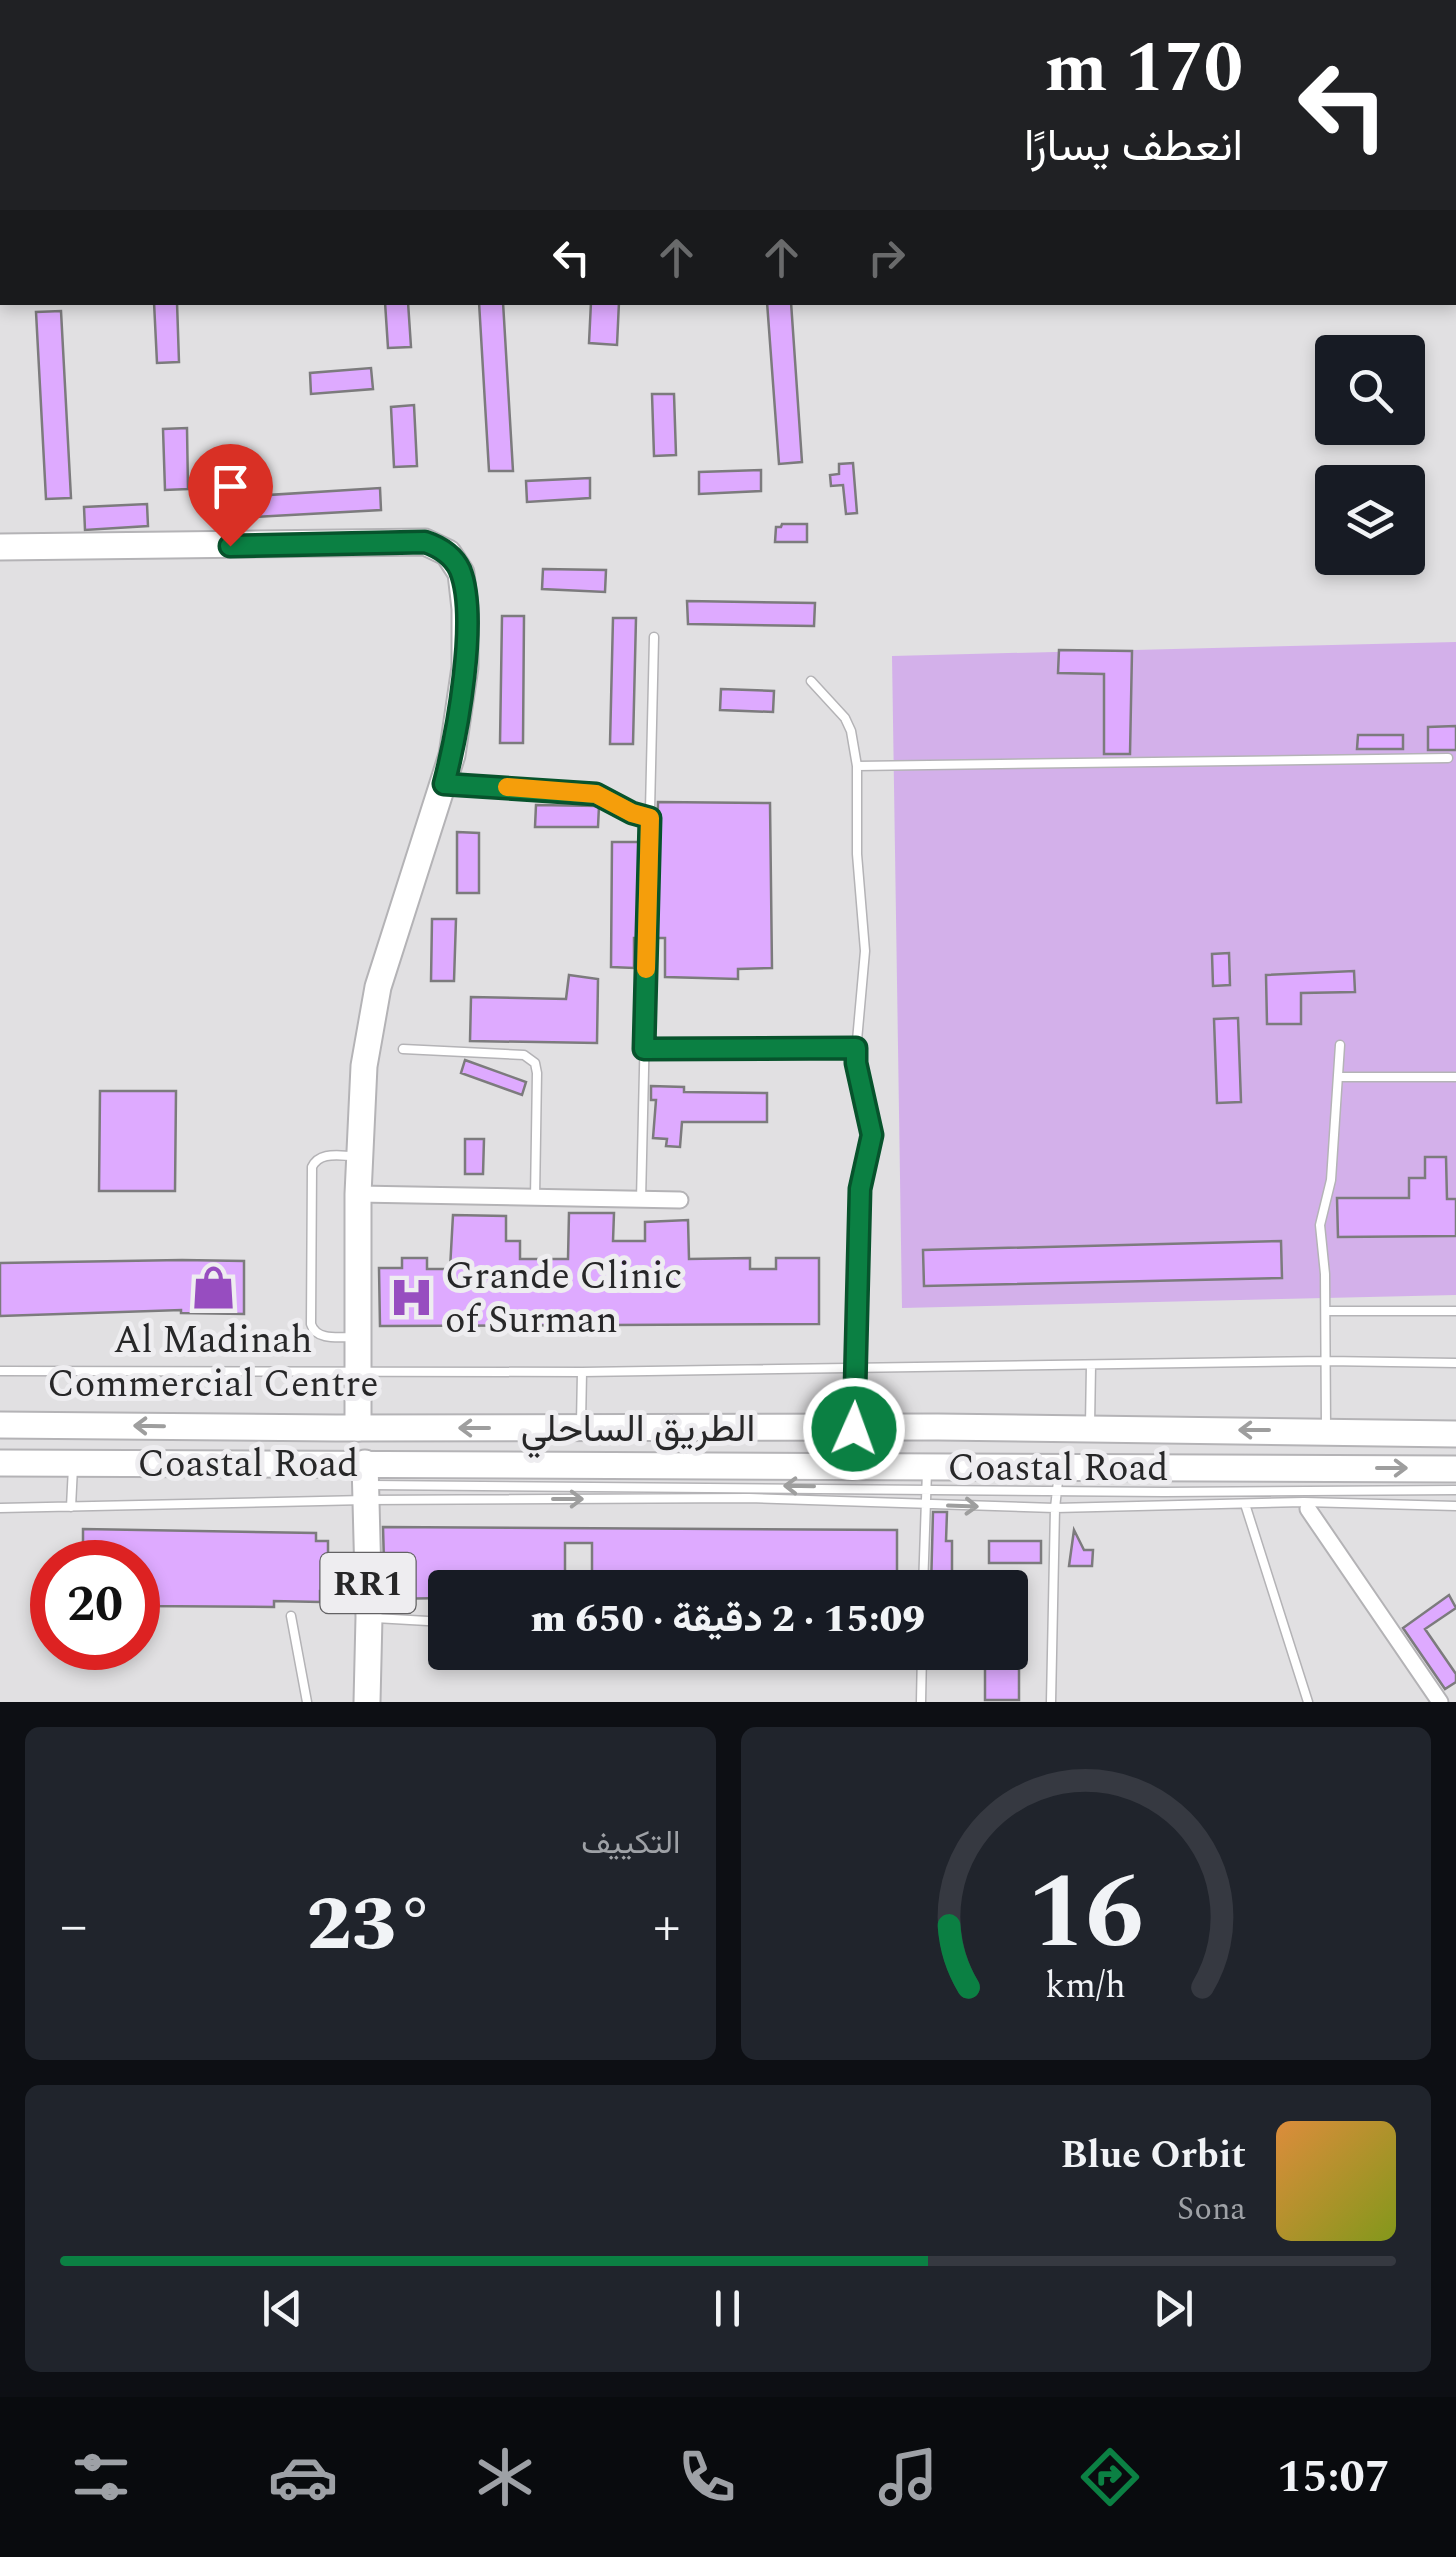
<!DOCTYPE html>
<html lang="ar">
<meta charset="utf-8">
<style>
body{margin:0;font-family:Spectral,Vazirmatn,serif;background:#20242c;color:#f1f3f6;direction:rtl;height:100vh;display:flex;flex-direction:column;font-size:38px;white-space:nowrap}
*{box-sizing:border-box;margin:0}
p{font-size:32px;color:#9ea1a6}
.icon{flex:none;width:55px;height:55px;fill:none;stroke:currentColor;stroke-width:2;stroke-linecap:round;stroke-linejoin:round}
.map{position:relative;height:1702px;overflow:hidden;direction:ltr}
.details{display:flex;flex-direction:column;gap:25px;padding:25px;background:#0d0f14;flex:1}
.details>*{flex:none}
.top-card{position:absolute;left:0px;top:0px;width:1458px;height:305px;box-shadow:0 5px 15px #0003;direction:rtl;background:#202124;color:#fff;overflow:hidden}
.tools{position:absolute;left:1315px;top:335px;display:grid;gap:20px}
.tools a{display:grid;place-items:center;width:110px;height:110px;border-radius:10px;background:#171b24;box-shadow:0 5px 15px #0003;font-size:50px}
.speed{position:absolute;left:30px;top:1540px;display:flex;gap:20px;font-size:50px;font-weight:700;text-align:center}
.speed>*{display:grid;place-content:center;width:130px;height:130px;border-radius:50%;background:#171b24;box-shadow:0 5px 15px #0003;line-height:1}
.speed .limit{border:15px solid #d22;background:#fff;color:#111}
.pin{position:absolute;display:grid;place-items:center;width:85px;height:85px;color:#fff;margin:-102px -42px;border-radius:50% 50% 50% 0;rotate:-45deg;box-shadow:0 0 10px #0007}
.pin .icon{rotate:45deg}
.me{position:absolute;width:110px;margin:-55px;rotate:2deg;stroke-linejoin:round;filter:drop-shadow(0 0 8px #0008)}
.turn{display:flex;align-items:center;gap:35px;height:210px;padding:0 50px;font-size:45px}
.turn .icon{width:130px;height:130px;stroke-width:2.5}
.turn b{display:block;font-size:70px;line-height:85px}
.lanes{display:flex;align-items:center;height:95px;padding:0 50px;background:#0003;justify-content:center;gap:50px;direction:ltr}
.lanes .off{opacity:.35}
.big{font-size:75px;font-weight:800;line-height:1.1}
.details .widget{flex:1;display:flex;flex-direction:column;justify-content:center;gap:15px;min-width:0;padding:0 35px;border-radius:15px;background:#20242c}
.details .dial{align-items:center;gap:0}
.dial svg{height:260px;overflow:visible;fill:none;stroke:#363941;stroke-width:7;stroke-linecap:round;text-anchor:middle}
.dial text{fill:#f1f3f6;stroke:none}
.song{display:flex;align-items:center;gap:30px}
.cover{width:120px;height:120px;border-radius:15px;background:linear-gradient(135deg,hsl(30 70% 55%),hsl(70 70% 35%))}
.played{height:10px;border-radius:5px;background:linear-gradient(90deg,#0b8043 65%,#363941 65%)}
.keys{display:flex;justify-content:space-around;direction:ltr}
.heat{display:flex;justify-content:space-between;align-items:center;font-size:55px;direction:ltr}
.details .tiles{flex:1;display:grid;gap:25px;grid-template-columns:1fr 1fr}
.widget:last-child{grid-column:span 2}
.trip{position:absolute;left:428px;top:1570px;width:600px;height:100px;border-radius:10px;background:#171b24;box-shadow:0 5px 15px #0003;font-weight:800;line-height:100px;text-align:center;direction:rtl}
.tabs{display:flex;height:160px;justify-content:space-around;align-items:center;background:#090b0e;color:#9ea1a6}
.tabs .icon{width:70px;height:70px}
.tabs .current{color:#0b8043}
.tabs b{font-size:45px;color:#f1f3f6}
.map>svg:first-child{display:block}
.green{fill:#d3b0ea}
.building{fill:#deaaff;stroke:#7c7b7d;stroke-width:2.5}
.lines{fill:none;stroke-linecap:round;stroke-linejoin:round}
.service-casing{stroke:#b4b3b6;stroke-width:11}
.minor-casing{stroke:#b4b3b6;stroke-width:19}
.primary-casing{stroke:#b4b3b6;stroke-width:29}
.trunk-casing{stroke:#b4b3b6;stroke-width:29}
.service{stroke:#fff;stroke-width:8}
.minor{stroke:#fff;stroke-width:15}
.primary{stroke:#fff;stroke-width:25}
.trunk{stroke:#fff;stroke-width:25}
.oneway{stroke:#9e9e9e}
.route-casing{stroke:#07532c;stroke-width:25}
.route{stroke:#0b8043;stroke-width:18}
.slow{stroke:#f59e0b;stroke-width:18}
.labels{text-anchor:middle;stroke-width:10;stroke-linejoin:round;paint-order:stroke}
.shield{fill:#eeedf0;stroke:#636264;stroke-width:2.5}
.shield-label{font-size:35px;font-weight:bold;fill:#272728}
.poi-label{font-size:38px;fill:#272728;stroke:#eeedf0;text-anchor:start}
.street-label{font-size:38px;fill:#272728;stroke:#eeedf0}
</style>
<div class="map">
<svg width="1456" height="1702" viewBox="0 0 1456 1702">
<rect width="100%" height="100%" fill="#e1e0e2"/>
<path class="green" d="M1456,642V1295L902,1308L892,656Z"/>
<path class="building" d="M154,302H177L179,362L157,363Z
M385,302H408L411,347L388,348Z
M479,302H503L513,471H489Z
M591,302H619L617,345L589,343Z
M767,302H791L802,462L779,464Z
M61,311L71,498L46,499L36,312Z
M371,368L373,389L311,394L310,373Z
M652,394H674L676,455L654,456Z
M414,405L417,466L394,467L391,407Z
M187,428L188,489L165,490L163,429Z
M853,463L857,513L846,514L843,485L831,486L830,475L839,474V464Z
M761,470V491L699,494V472Z
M590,478V498L527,502L526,481Z
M380,488L381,510L253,517L252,496Z
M147,504L148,526L85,530L84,507Z
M782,524H807V542H775L776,527H781Z
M543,569L606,570L605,592L542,589Z
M687,601L815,603L814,626L688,624Z
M502,616H524L523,743H500Z
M613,618H636L633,744H610Z
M1059,650L1132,651L1130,754H1104V674L1058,673Z
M721,689L774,691L773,712L720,710Z
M1456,726V750H1428V727Z
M1358,735H1403V749H1357Z
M658,802L770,803L772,968L738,969V979L665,977V938H655Z
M536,805L599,806L598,827H535Z
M457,832L479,833V893H457Z
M612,842H642L640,938H634V968L611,967Z
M432,919H456L454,981H431Z
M1229,953L1230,985L1213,986L1212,954Z
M1354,971L1355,992L1301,993V1024H1267L1266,975Z
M569,975L598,979L597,1043L470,1041L471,997L566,999Z
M1238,1018L1241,1102L1217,1103L1214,1019Z
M465,1060L526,1082L522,1095L461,1073Z
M651,1086L684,1087V1092L767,1093V1122H682L680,1147L666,1146L667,1139L653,1138L656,1100H651Z
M100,1091H176L175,1191H99Z
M465,1139H484L483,1174H465Z
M1425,1157H1446L1447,1199H1456V1236L1338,1237L1337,1198H1409V1178H1425Z
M569,1213H614L613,1241H645V1222L688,1220L689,1259L750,1258V1269H776V1258H819V1324L380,1326L379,1268H402V1258H427V1269H450L453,1215L506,1216V1241H520V1259H568Z
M1281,1241L1282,1278L924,1286L923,1250Z
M182,1260L244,1261V1314L181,1313V1310L0,1316V1263Z
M933,1512H947L946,1541H952V1588H931Z
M383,1527L897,1530V1588H592V1543H565V1582L503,1581V1588H445V1598L385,1599Z
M83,1529L316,1533V1541H328V1591H320V1602L274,1601V1607L138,1606V1562H83Z
M1074,1530L1084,1550H1093L1092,1566H1069Z
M989,1541H1041V1563H989Z
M1449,1595L1456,1608L1425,1629L1456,1674V1682L1445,1689L1403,1628Z
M985,1664H1019V1700H985Z"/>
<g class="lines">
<defs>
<path id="service" d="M811,681L845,718L851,731L857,766V854L865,951L855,1063L872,1135L860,1189L854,1424
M857,766L1448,758
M448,785L596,794L632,813L650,818
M403,1049L524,1055L535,1063L537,1073L535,1198
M644,1049L857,1048
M1339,1077H1456
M355,1156C339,1156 320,1151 312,1167L311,1324C316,1341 339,1337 355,1337
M641,1200L654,637
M1326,1311H1456
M0,1371L582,1372L1327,1361L1456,1363
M581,1423L582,1372
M1090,1425L1091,1365
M1326,1428L1325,1274L1320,1225L1331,1180L1340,1045
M371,1485L1164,1492L1456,1490
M1245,1504L1308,1702
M71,1507L73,1467
M0,1508L365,1500L749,1498L1055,1508L1304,1502L1456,1506
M923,1588L927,1471
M291,1616L307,1702
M375,1618L445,1622
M921,1702L922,1652
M1051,1702L1055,1508L1059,1472"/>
<path id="minor" d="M0,143H2
M1455,159H1456
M0,162H2
M1455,175H1456
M358,1194L680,1200
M1308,1509L1440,1702"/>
<path id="primary" d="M0,547L425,542L448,553L461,573L465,609V667L452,755L378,987L364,1066L358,1194V1428
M365,1463L369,1617L367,1702"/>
<path id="trunk" d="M0,1425L336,1428L938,1427L1456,1434
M0,1463L1456,1469"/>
</defs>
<use href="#service" class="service-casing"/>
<use href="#minor" class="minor-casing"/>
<use href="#primary" class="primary-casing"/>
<use href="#trunk" class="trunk-casing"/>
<use href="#service" class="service"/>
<use href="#minor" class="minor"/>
<use href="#primary" class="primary"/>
<use href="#trunk" class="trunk"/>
</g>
<defs><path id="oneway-shaft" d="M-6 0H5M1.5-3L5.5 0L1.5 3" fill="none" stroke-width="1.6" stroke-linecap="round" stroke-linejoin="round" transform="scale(2.5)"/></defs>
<g class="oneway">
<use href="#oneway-shaft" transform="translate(149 1426) rotate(-179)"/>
<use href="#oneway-shaft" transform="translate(474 1428) rotate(180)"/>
<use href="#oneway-shaft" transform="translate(1254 1430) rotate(-180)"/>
<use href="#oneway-shaft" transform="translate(1392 1468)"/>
<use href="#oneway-shaft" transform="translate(799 1486) rotate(-179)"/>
<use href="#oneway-shaft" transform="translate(568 1499)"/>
<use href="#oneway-shaft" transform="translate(963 1506) rotate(2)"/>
</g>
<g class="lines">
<defs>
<path id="route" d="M230,546L425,542C440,547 453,555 460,570C479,617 457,735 444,784L596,794L632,813L650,818L644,1049L856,1048V1063L872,1135L860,1189L854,1429"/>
</defs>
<use href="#route" class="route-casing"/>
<use href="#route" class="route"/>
<path class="slow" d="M507,787L596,794L632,813L650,818L646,969"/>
</g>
<defs>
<symbol id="shop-bare" viewBox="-9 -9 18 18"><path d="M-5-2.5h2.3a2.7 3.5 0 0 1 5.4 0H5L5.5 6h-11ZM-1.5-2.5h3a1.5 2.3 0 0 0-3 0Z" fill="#974dc0" stroke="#eeedf0" stroke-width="2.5" paint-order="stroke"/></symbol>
<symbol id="hospital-bare" viewBox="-9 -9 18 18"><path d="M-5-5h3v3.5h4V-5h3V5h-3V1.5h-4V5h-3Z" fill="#974dc0" stroke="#eeedf0" stroke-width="2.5" paint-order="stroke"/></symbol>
</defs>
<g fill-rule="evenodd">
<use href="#shop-bare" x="182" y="1256" width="63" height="63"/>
<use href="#hospital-bare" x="380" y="1266" width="63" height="63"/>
</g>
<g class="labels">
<rect class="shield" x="320.5" y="1553" width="95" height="60" rx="8"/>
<g class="shield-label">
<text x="368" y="1595">RR1</text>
</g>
<g class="poi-label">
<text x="445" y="1288">Grande Clinic<tspan x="445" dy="44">of Surman</tspan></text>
<text x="213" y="1352" text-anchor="middle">Al Madinah<tspan x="213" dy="44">Commercial Centre</tspan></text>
</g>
<g class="street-label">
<text x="638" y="1441">الطريق الساحلي</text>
<text x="248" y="1476">Coastal Road</text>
<text x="1058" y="1480">Coastal Road</text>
</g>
</g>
</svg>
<div class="tools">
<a><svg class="icon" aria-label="search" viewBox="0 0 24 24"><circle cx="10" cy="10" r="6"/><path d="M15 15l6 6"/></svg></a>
<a><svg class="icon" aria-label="layers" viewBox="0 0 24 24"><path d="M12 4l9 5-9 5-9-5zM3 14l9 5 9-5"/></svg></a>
</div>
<div class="speed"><div class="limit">20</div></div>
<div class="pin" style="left:230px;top:546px;background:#d93025"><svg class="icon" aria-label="arrive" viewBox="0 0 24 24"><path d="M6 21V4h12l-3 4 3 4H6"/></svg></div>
<svg class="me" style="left:854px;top:1429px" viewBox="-20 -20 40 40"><circle r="17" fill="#0b8043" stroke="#fff" stroke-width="3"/><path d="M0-11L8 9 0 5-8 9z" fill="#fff"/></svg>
<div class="trip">15:09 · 2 دقيقة · 650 m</div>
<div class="top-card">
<div class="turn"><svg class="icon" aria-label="left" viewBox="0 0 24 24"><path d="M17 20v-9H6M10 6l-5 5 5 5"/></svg><div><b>170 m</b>انعطف يسارًا</div></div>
<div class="lanes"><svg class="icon" aria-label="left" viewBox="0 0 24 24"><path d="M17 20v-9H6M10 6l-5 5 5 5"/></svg><svg class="icon off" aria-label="ahead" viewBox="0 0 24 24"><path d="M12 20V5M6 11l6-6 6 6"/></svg><svg class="icon off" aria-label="ahead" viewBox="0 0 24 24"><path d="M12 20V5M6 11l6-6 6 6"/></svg><svg class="icon off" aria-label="right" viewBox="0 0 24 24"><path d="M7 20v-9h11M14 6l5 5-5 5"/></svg></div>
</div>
</div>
<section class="details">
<div class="tiles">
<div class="widget dial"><svg viewBox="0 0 100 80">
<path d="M14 69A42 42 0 1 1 86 69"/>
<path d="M14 69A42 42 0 0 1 8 50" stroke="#0b8043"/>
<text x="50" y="56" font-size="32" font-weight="700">16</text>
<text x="50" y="72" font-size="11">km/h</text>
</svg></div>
<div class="widget"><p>التكييف</p>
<div class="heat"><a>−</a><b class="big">23°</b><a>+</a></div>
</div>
<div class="widget">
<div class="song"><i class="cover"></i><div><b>Blue Orbit</b><p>Sona</p></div></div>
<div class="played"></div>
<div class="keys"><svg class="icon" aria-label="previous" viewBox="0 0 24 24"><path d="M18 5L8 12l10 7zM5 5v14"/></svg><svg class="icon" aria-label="pause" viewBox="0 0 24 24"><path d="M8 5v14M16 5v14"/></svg><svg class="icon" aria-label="next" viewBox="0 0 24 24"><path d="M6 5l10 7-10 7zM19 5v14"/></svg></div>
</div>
</div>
</section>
<nav class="tabs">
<b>15:07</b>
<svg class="icon current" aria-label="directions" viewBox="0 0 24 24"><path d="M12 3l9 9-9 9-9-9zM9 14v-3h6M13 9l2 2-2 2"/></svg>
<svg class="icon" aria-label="music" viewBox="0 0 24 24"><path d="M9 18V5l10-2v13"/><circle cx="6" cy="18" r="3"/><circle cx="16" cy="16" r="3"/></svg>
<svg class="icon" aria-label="phone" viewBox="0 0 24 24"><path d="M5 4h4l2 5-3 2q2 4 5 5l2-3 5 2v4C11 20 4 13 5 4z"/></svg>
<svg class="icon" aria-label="climate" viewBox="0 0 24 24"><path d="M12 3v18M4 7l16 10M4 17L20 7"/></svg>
<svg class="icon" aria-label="car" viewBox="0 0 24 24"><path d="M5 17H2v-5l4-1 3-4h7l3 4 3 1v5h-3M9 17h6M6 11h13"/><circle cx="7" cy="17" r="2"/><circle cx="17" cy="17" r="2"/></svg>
<svg class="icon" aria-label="filters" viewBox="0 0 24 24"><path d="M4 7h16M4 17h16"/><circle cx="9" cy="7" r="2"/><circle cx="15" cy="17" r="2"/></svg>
</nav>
